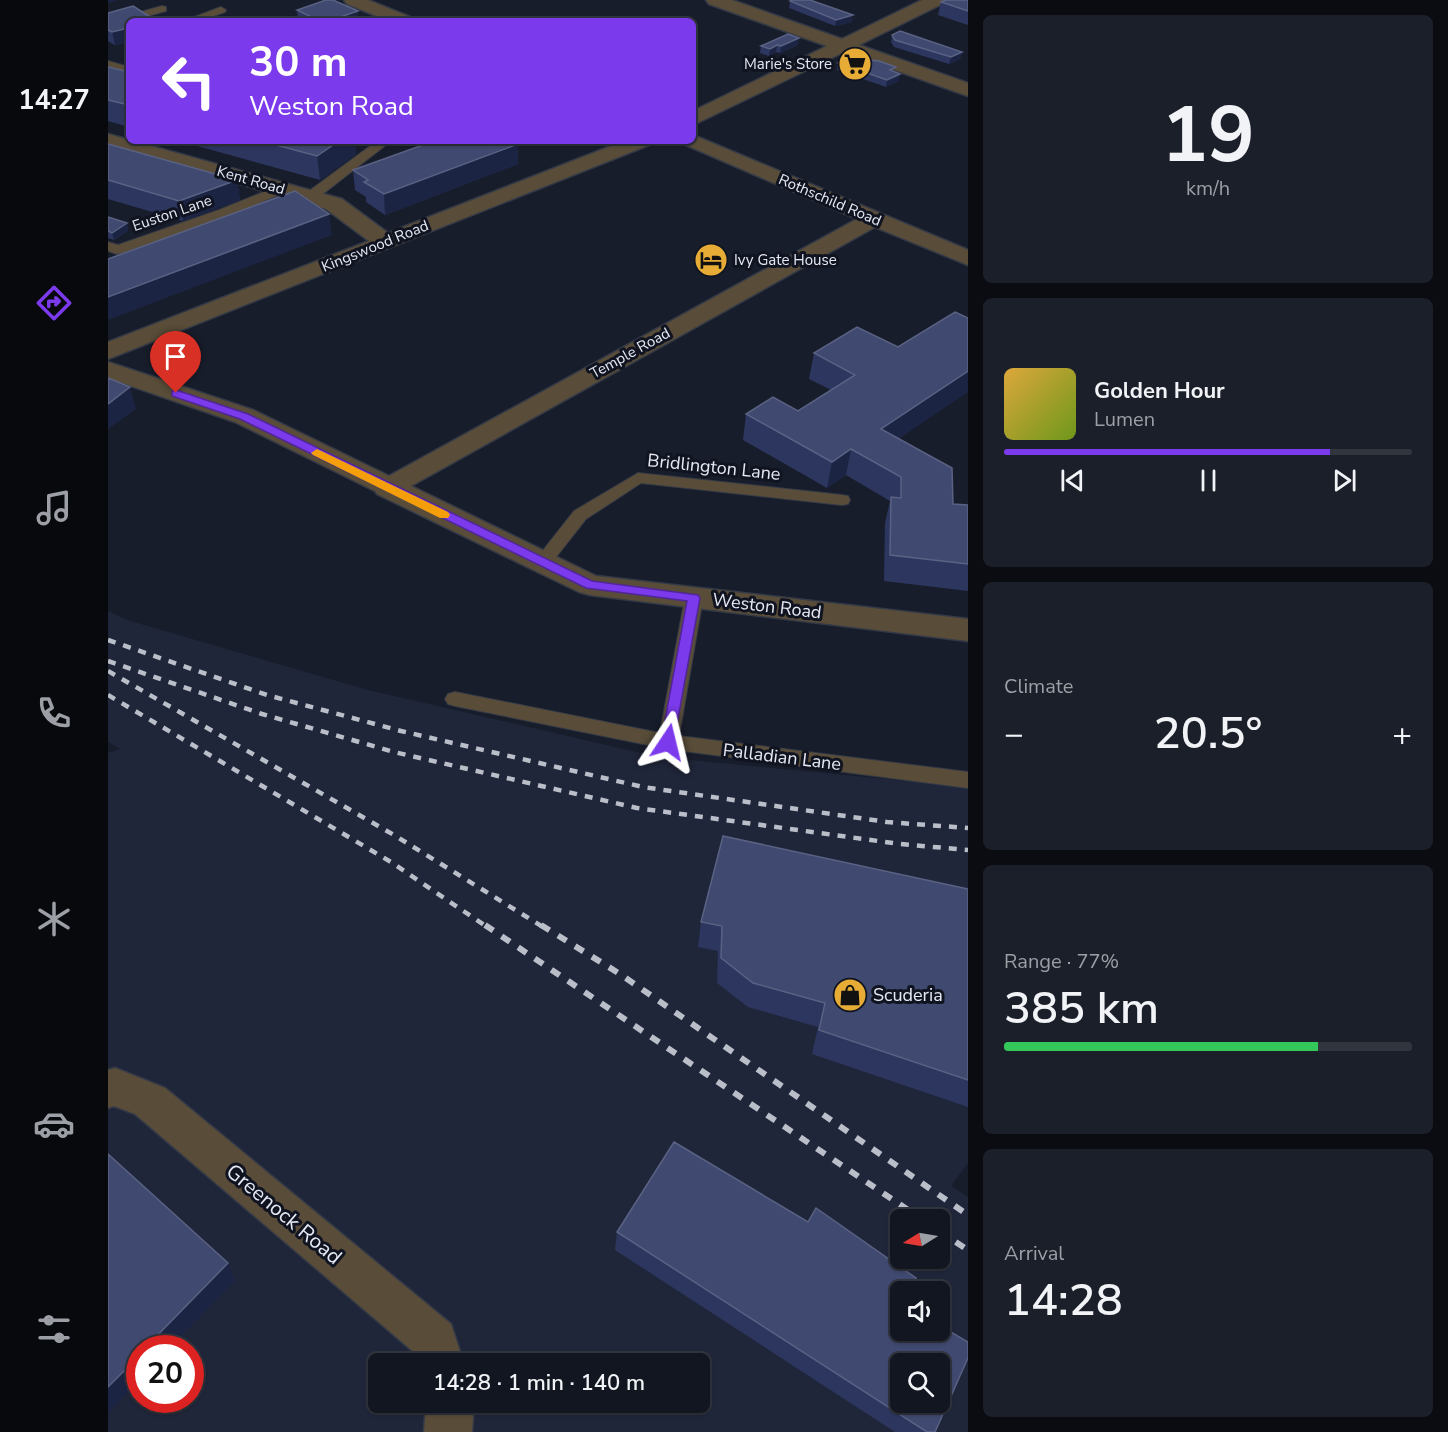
<!DOCTYPE html>
<meta charset="utf-8">
<style>
body{margin:0;font-family:"Nunito Sans",sans-serif;background:#1b1f29;color:#f1f3f6;height:100vh;display:flex;flex-direction:column;font-size:22px;white-space:nowrap}
*{box-sizing:border-box;margin:0}
p{font-size:20px;color:#9c9fa5}
.icon{flex:none;width:33px;height:33px;fill:none;stroke:currentColor;stroke-width:2;stroke-linecap:round;stroke-linejoin:round}
.map{position:relative;flex:1;overflow:hidden}
.details{display:flex;flex-direction:column;gap:15px;padding:15px;background:#0a0c12;width:480px}
.details>*{flex:none}
.guide{position:absolute;left:18px;top:18px;width:570px;height:126px;border-radius:9px;box-shadow:0 2px 4px #0004,0 0 0 2px #31353e;background:#7c3aed;color:#fff;overflow:hidden}
.needle{width:39px;rotate:259deg}
.fabs{position:absolute;left:782px;top:1209px;display:grid;gap:12px}
.fabs a{display:grid;place-items:center;width:60px;height:60px;border-radius:9px;background:#121620;box-shadow:0 2px 4px #0004,0 0 0 2px #31353e;font-size:30px}
.speed{position:absolute;left:18px;top:1335px;display:flex;gap:12px;font-size:30px;font-weight:700;text-align:center}
.speed>*{display:grid;place-content:center;width:78px;height:78px;border-radius:50%;background:#121620;box-shadow:0 2px 4px #0004,0 0 0 2px #31353e;line-height:1}
.speed .limit{border:9px solid #d22;background:#fff;color:#111}
.pin{position:absolute;display:grid;place-items:center;width:51px;height:51px;color:#fff;margin:-62px -26px;border-radius:50% 50% 50% 0;rotate:-45deg;box-shadow:0 0 6px #0007}
.pin .icon{rotate:45deg}
.me{position:absolute;width:66px;margin:-33px;rotate:10deg;stroke-linejoin:round;filter:drop-shadow(0 0 4px #0008)}
.turn{display:flex;align-items:center;gap:21px;height:126px;padding:0 24px;font-size:27px}
.turn .icon{width:78px;height:78px;stroke-width:2.5}
.turn b{display:block;font-size:42px;line-height:51px}
.big{font-size:45px;font-weight:600;line-height:1.1}
.details .tile{flex:1;display:flex;flex-direction:column;justify-content:center;gap:9px;min-width:0;padding:0 21px;border-radius:9px;background:#1b1f29}
.details .dial{align-items:center;gap:0}
.dial b{font-size:78px;line-height:1}
.song{display:flex;align-items:center;gap:18px}
.cover{width:72px;height:72px;border-radius:9px;background:linear-gradient(135deg,hsl(40 70% 55%),hsl(80 70% 35%))}
.played{height:6px;border-radius:3px;background:linear-gradient(90deg,#7c3aed 80%,#31353e 80%)}
.keys{display:flex;justify-content:space-around;direction:ltr}
.heat{display:flex;justify-content:space-between;align-items:center;font-size:33px;direction:ltr}
.charge{height:9px;border-radius:4px;background:linear-gradient(90deg,#34c759 77%,#31353e 0)}
.trip{position:absolute;left:260px;top:1353px;width:342px;height:60px;border-radius:9px;background:#121620;box-shadow:0 2px 4px #0004,0 0 0 2px #31353e;font-weight:600;line-height:60px;text-align:center}
main{display:flex;flex:1;min-height:0}
.dock{display:flex;flex-direction:column;width:108px;justify-content:space-around;align-items:center;background:#07090d;color:#9c9fa5}
.dock .icon{width:42px;height:42px}
.dock .selected{color:#7c3aed}
.dock b{font-size:27px;color:#f1f3f6}
.map>svg:first-child{display:block}
.built{fill:#20263a;fill-rule:evenodd}
.lines{fill:none;stroke-linecap:round;stroke-linejoin:round}
.service-casing{stroke:#353a47;stroke-width:2}
.minor-casing{stroke:#353a47;stroke-width:3}
.service{fill:#594d39;fill-rule:evenodd}
.minor{fill:#594d39;fill-rule:evenodd}
.rail-far1{stroke:#babec9;stroke-width:4.5;stroke-dasharray:8 8;stroke-linecap:butt}
.rail{stroke:#babec9;stroke-width:6;stroke-dasharray:10 10;stroke-linecap:butt}
.wall{fill:#2c365f}
.shaded-wall{fill:#1c2444}
.building{fill:#40496f;stroke:#5a6284;stroke-width:1.5;fill-rule:evenodd}
.route{fill:#7c3aed;stroke:#51269a;stroke-width:1.5}
.slow{fill:#f59e0b}
.labels{text-anchor:middle;stroke-width:6;stroke-linejoin:round;paint-order:stroke}
.far-poi-label{font-size:15px;fill:#e6e9f4;stroke:#101421;text-anchor:end}
.far-street-label{font-size:15px;fill:#e6e9f4;stroke:#101421}
.street-label{font-size:18px;fill:#e6e9f4;stroke:#101421}
.poi-label{font-size:18px;fill:#e6e9f4;stroke:#101421;text-anchor:start}
.near-street-label{font-size:21px;fill:#e6e9f4;stroke:#101421}
</style>
<main>
<nav class="dock">
<b>14:27</b>
<svg class="icon selected" aria-label="directions" viewBox="0 0 24 24"><path d="M12 3l9 9-9 9-9-9zM9 14v-3h6M13 9l2 2-2 2"/></svg>
<svg class="icon" aria-label="music" viewBox="0 0 24 24"><path d="M9 18V5l10-2v13"/><circle cx="6" cy="18" r="3"/><circle cx="16" cy="16" r="3"/></svg>
<svg class="icon" aria-label="phone" viewBox="0 0 24 24"><path d="M5 4h4l2 5-3 2q2 4 5 5l2-3 5 2v4C11 20 4 13 5 4z"/></svg>
<svg class="icon" aria-label="climate" viewBox="0 0 24 24"><path d="M12 3v18M4 7l16 10M4 17L20 7"/></svg>
<svg class="icon" aria-label="car" viewBox="0 0 24 24"><path d="M5 17H2v-5l4-1 3-4h7l3 4 3 1v5h-3M9 17h6M6 11h13"/><circle cx="7" cy="17" r="2"/><circle cx="17" cy="17" r="2"/></svg>
<svg class="icon" aria-label="filters" viewBox="0 0 24 24"><path d="M4 7h16M4 17h16"/><circle cx="9" cy="7" r="2"/><circle cx="15" cy="17" r="2"/></svg>
</nav>
<div class="map">
<svg width="860" height="1432" viewBox="0 0 860 1432">
<rect width="100%" height="100%" fill="#181d2b"/>
<path class="built" d="M0,611L19,620L260,690L550,757L860,787V1163L843,1186L860,1197V1432H0V753L12,749L0,742ZM792,1220H831V1258H792ZM792,1292H831V1330H792ZM32,1348H82V1400H32ZM270,1364H591V1402H270ZM792,1364H831V1402H792Z"/>
<g class="lines">
<defs>
<path id="service" d="M54,6L58,7V11L0,27V21Z
M113,7L118,10L117,12L91,21H76Z
M0,61L21,67V73L0,67Z
M269,141H283L207,200H197L196,197L197,194Z
M173,185L179,189L177,192L121,216L14,253L9,254L0,251V242L10,245L111,210Z
M530,473L734,495L740,496L742,500L740,504L734,505L533,483L478,519L441,566H429L426,562L429,558L466,511Z
M586,592L592,594L595,598L571,736L860,772V788L560,749L347,706L340,704L337,699L340,694L347,692L552,733L577,598L580,594Z"/>
<path id="minor" d="M236,0H260L302,17L305,21H281L239,4Z
M598,0H624L734,39L814,0H837L834,4L751,45L860,83V96L736,52L585,125V111L719,46L601,4Z
M0,134L234,199L280,233L516,141H544L541,145L0,359V342L261,241L218,209L0,146Z
M585,135L860,250V265L767,227L303,486L488,576L860,619V641L482,595L471,592L269,494L267,491L127,422L0,378V362L145,410L281,476L749,219L578,145L575,141H585Z
M7,1068L57,1088L343,1324L356,1364H309L307,1353L27,1114L6,1106L0,1108V1070Z
M318,1402H366L364,1432H316Z"/>
</defs>
<use href="#service" class="service-casing"/>
<use href="#minor" class="minor-casing"/>
<use href="#service" class="service"/>
<use href="#minor" class="minor"/>
<path class="rail-far1" d="M0,640L159,695L293,731L535,787L779,822L860,828
M0,661L154,714L286,752L529,808L792,844L860,850
M0,671L286,835L435,927
M0,695L283,862L379,927"/>
<path class="rail" d="M377,925L815,1220
M433,925L512,974L860,1215
M831,1231L860,1250"/>
</g>
<path class="wall" d="M860,0V25L830,15L833,2Z
M682,1L744,22L727,26L681,8Z
M189,10L250,11V21H190Z
M0,13L21,21V42L7,45L0,41Z
M784,35L854,52L852,59L841,64L786,47L783,42Z
M690,45L672,53L668,52L661,56L652,53L653,46Z
M730,63L788,72L791,81L778,87L729,70Z
M0,67L21,72V127L0,121Z
M71,141H247L248,154L212,180Z
M0,144L129,180L132,200L75,221L0,199Z
M410,164L277,215L258,202V197L247,190L245,170Z
M0,217L19,223L20,231L6,240L0,238Z
M749,327L791,439L845,504L860,505V591L776,581L777,523L782,501L738,475L719,488L635,440L638,414L690,411L723,390L701,379L706,353Z
M860,889V1107L704,1054L710,1027L640,1007L609,983L610,951L590,947L593,922Z
M509,1232L792,1292L827,1432H787L507,1250Z"/>
<path class="shaded-wall" d="M0,0H8V1L0,3Z
M250,11V21H221Z
M745,15L744,22L727,26L728,20Z
M21,28V42L7,45L4,32Z
M691,38L690,45L672,53L673,46Z
M669,45L668,52L661,56L662,49Z
M854,52L852,59L841,64L843,57Z
M792,74L791,81L778,87L779,80Z
M231,141H247L248,154L212,180L209,156Z
M410,144V164L277,215L276,194Z
M129,180L132,200L75,221L71,201Z
M221,214L224,235L0,320V297Z
M19,223L20,231L6,240L4,233Z
M860,371V392L767,455L773,429Z
M22,387L28,409L0,429V404Z
M743,449L738,475L719,488L724,462Z
M120,1263L127,1281L62,1348H37Z
M32,1355V1380L0,1413V1387Z"/>
<path class="building" d="M218,0H225L250,11L221,21H212L189,10Z
M684,0H702L745,15L728,20L682,1Z
M838,0H860V11L833,2Z
M25,6L47,20L21,21V28L4,32L0,30V13Z
M792,31L854,52L843,57L787,40L784,35Z
M680,34L691,38L673,46L669,45L662,49L653,46Z
M741,58L771,61L788,67L782,70L792,74L779,80L730,63Z
M0,67L21,72V105L0,100Z
M153,141H231L209,156Z
M326,141H405L410,144L276,194L256,182L260,180L245,170Z
M0,144L129,180L71,201L0,180Z
M187,191L221,214L0,297V259Z
M0,217L19,223L4,233L0,231Z
M847,312L860,318V371L773,429L844,468L845,504L860,505V564L782,555L783,497L793,498V477L743,449L724,462L638,414L665,397L690,411L747,375L706,353L749,327L790,347Z
M0,378L22,387L0,404Z
M615,836L860,889V1080L711,1030L717,1003L645,983L613,958L614,926L593,922Z
M566,1142L700,1222L708,1208L808,1278L802,1292H792V1330H831V1325L860,1342V1358L827,1432H819L509,1232ZM792,1364H831V1402H792Z
M0,1154L120,1263L37,1348H32V1355L0,1387Z"/>
<path class="route" d="M68,390L140,414L484,581L590,595L592,598L565,746L560,747L553,742L579,601L478,588L132,419L64,396V391Z"/>
<path class="slow" d="M209,449L340,512L342,515L340,518H332L205,455L203,453Z"/>
<defs>
<symbol id="supermarket-disc" viewBox="-11 -11 22 22"><circle r="9.5" fill="#e6ac36" stroke="#101421"/><path d="M-6-5.5h2.5l.6 2H6L4.5 2H-2.5L-4.4-4H-6ZM-1.5 3.2a1.3 1.3 0 1 0 .1 0ZM3 3.2a1.3 1.3 0 1 0 .1 0Z" fill="#111"/></symbol>
<symbol id="hotel-disc" viewBox="-11 -11 22 22"><circle r="9.5" fill="#e6ac36" stroke="#101421"/><path d="M-6-4.5h1.5V1H6V5H4.5V3h-9V5H-6ZM-4 0a1.8 1.8 0 1 1 3.6 0ZM.5 0V-2.5h3Q6-2.5 6 0Z" fill="#111"/></symbol>
<symbol id="shop-disc" viewBox="-11 -11 22 22"><circle r="9.5" fill="#e6ac36" stroke="#101421"/><path d="M-5-2.5h2.3a2.7 3.5 0 0 1 5.4 0H5L5.5 6h-11ZM-1.5-2.5h3a1.5 2.3 0 0 0-3 0Z" fill="#111"/></symbol>
</defs>
<g fill-rule="evenodd">
<use href="#supermarket-disc" x="728" y="45" width="38" height="38"/>
<use href="#hotel-disc" x="584" y="241" width="38" height="38"/>
<use href="#shop-disc" x="723" y="976" width="38" height="38"/>
</g>
<g class="labels">
<g class="far-poi-label">
<text x="724" y="69">Marie's Store</text>
<text x="626" y="265" text-anchor="start">Ivy Gate House</text>
</g>
<g class="far-street-label">
<text transform="translate(143 180) rotate(16)" y="5">Kent Road</text>
<text transform="translate(722 200) rotate(23)" y="5">Rothschild Road</text>
<text transform="translate(64 213) rotate(-19)" y="5">Euston Lane</text>
<text transform="translate(267 246) rotate(-22)" y="5">Kingswood Road</text>
<text transform="translate(522 353) rotate(-29)" y="5">Temple Road</text>
</g>
<g class="street-label">
<text transform="translate(606 467) rotate(6)" y="6">Bridlington Lane</text>
<text transform="translate(659 606) rotate(7)" y="6">Weston Road</text>
<text transform="translate(674 757) rotate(7)" y="6">Palladian Lane</text>
</g>
<g class="poi-label">
<text x="765" y="1001">Scuderia</text>
</g>
<g class="near-street-label">
<text transform="translate(176 1214) rotate(40)" y="7">Greenock Road</text>
</g>
</g>
</svg>
<div class="fabs">
<a><svg class="needle" viewBox="-14 -14 28 28"><path d="M0-13l5 13h-10z" fill="#e53935"/><path d="M0 13l5-13h-10z" fill="#9c9fa5"/></svg></a>
<a><svg class="icon" aria-label="sound" viewBox="0 0 24 24"><path d="M4 9h4l5-4v14l-5-4H4zM17 9q2 3 0 6"/></svg></a>
<a><svg class="icon" aria-label="search" viewBox="0 0 24 24"><circle cx="10" cy="10" r="6"/><path d="M15 15l6 6"/></svg></a>
</div>
<div class="speed"><div class="limit">20</div></div>
<div class="pin" style="left:68px;top:393px;background:#d93025"><svg class="icon" aria-label="arrive" viewBox="0 0 24 24"><path d="M6 21V4h12l-3 4 3 4H6"/></svg></div>
<svg class="me" style="left:560px;top:742px" viewBox="-20 -20 40 40"><path d="M0-17L14 15 0 8-14 15z" fill="#7c3aed" stroke="#fff" stroke-width="4"/></svg>
<div class="trip">14:28 · 1 min · 140 m</div>
<div class="guide">
<div class="turn"><svg class="icon" aria-label="left" viewBox="0 0 24 24"><path d="M17 20v-9H6M10 6l-5 5 5 5"/></svg><div><b>30 m</b>Weston Road</div></div>
</div>
</div>
<section class="details">
<div class="tile dial"><b>19</b><p>km/h</p></div>
<div class="tile">
<div class="song"><i class="cover"></i><div><b>Golden Hour</b><p>Lumen</p></div></div>
<div class="played"></div>
<div class="keys"><svg class="icon" aria-label="previous" viewBox="0 0 24 24"><path d="M18 5L8 12l10 7zM5 5v14"/></svg><svg class="icon" aria-label="pause" viewBox="0 0 24 24"><path d="M8 5v14M16 5v14"/></svg><svg class="icon" aria-label="next" viewBox="0 0 24 24"><path d="M6 5l10 7-10 7zM19 5v14"/></svg></div>
</div>
<div class="tile"><p>Climate</p>
<div class="heat"><a>−</a><b class="big">20.5°</b><a>+</a></div>
</div>
<div class="tile"><p>Range · 77%</p><b class="big">385 km</b><div class="charge"></div></div>
<div class="tile"><p>Arrival</p><b class="big">14:28</b></div>
</section>
</main>
